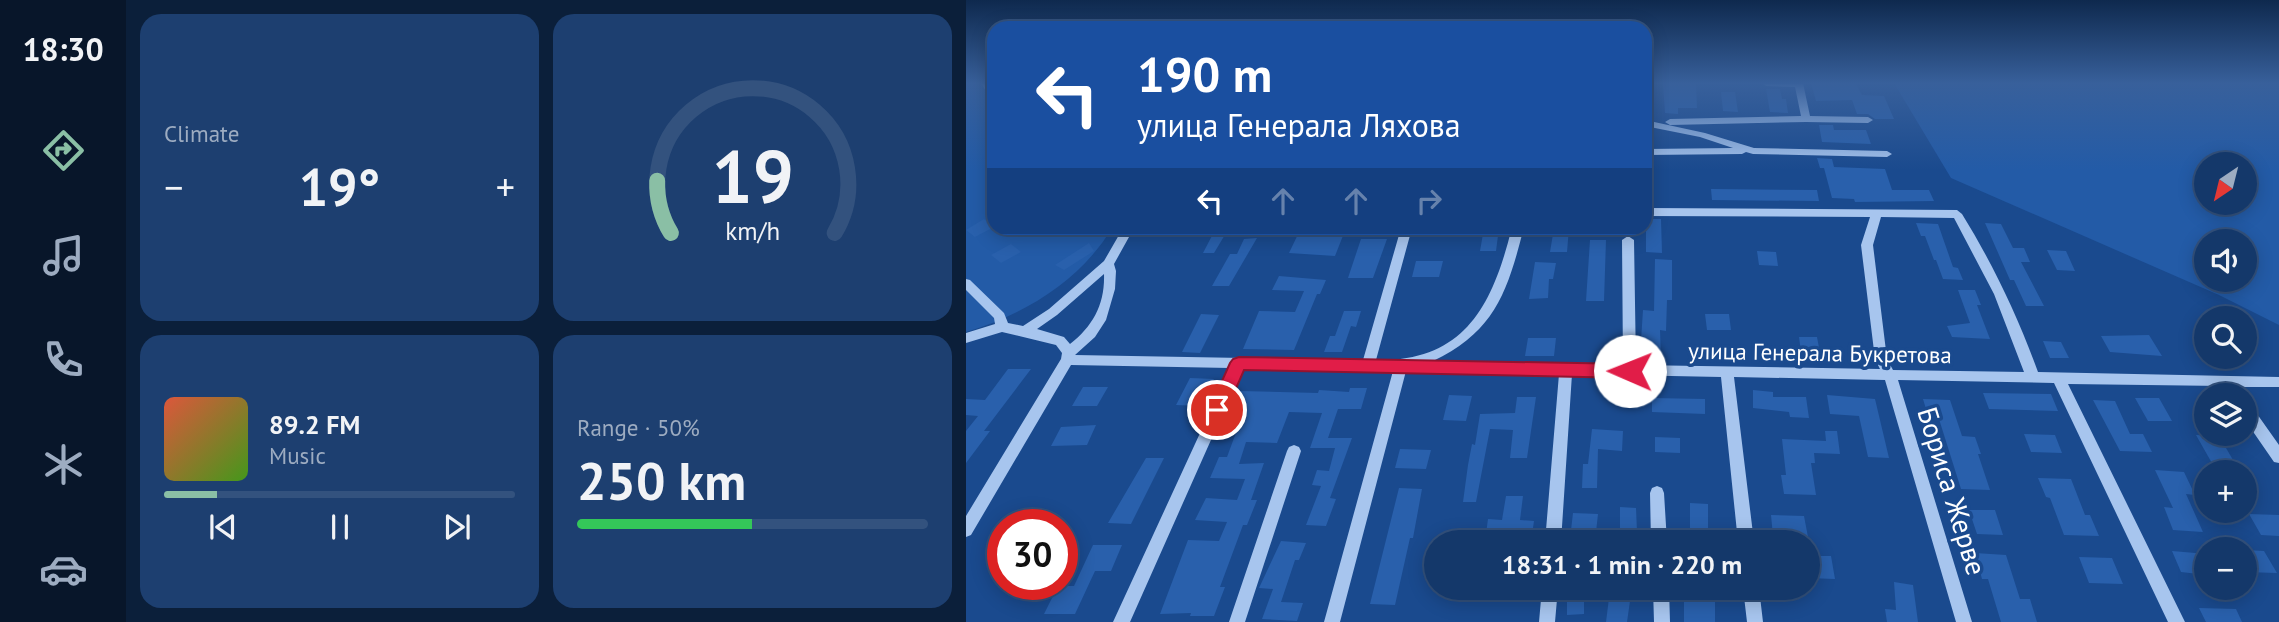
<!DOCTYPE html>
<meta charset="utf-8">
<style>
body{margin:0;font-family:"PT Sans",sans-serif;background:#1d3f70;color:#f1f3f6;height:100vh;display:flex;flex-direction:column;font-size:26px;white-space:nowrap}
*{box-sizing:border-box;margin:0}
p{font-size:23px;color:#9dacc1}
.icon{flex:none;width:38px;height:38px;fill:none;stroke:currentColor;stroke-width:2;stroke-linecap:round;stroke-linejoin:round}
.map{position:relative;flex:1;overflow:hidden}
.side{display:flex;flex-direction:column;gap:14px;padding:14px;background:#0b1f3a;width:840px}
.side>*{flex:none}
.hud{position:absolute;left:21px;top:21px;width:665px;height:214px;border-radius:21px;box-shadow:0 4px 18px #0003,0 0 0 2px #33527e;background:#1a4fa0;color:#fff;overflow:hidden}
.needle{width:46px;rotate:215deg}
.tools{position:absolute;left:1228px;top:152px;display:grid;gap:14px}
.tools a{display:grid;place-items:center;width:63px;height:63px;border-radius:50%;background:#14386a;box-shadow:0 4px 18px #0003,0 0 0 2px #33527e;font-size:35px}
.speed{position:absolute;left:21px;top:509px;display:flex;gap:14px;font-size:35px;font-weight:700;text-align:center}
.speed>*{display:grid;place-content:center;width:91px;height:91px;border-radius:50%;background:#14386a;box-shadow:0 4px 18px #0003,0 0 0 2px #33527e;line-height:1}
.speed .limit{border:10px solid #d22;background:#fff;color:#111}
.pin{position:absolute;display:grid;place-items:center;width:60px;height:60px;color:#fff;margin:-30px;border:4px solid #fff;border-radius:50%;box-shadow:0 2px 7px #0007}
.me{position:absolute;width:77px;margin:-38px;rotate:271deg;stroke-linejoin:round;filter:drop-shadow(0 0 5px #0008)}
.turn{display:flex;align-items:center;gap:24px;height:147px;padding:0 35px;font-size:32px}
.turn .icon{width:91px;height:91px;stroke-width:2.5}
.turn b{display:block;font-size:49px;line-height:60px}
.lanes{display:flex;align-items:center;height:66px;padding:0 35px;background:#0003;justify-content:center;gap:35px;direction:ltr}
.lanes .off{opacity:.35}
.big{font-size:52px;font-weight:700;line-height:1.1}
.side .widget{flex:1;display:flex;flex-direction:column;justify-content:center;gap:10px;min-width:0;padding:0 24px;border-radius:21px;background:#1d3f70}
.side .dial{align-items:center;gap:0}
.dial svg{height:182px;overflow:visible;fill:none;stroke:#33527e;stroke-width:7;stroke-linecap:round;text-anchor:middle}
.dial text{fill:#f1f3f6;stroke:none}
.song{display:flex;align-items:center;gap:21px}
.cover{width:84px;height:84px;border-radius:10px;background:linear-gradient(135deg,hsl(10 70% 55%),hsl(100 70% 35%))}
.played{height:7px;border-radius:4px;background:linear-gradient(90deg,#8abfa5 15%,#33527e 15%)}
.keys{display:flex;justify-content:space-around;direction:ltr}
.heat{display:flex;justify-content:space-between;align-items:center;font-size:38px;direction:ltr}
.charge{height:10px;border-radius:5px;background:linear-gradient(90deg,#34c759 50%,#33527e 0)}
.side .tiles{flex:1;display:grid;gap:14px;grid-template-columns:repeat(2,1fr)}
.trip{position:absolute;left:458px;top:530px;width:396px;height:70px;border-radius:35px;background:#14386a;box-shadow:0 4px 18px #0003,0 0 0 2px #33527e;font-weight:700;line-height:70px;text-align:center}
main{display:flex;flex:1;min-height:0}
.tab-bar{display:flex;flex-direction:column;width:126px;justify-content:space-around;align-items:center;background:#08162a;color:#9dacc1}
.tab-bar .icon{width:49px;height:49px}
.tab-bar .active{color:#8abfa5}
.tab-bar b{font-size:32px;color:#f1f3f6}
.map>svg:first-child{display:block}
.green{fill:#235ba7;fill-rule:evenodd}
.building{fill:#2960ac}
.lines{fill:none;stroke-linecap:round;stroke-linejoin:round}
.minor{fill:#a7c5ee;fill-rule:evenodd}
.route{fill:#e11d48;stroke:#92132f;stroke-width:2}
.labels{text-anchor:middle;stroke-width:7;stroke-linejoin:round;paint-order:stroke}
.street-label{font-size:23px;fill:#fff;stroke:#1a4a8e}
.near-street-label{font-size:28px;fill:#fff;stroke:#1a4a8e}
</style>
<main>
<nav class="tab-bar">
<b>18:30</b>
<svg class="icon active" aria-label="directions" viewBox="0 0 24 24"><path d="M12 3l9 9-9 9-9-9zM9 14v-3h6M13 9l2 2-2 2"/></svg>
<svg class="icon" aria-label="music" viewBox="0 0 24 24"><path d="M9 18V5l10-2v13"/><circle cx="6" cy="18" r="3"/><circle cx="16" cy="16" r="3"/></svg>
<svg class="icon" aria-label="phone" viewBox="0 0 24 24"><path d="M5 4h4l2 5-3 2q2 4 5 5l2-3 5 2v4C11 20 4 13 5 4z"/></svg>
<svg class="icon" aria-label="climate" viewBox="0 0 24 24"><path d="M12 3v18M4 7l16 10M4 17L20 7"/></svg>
<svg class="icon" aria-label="car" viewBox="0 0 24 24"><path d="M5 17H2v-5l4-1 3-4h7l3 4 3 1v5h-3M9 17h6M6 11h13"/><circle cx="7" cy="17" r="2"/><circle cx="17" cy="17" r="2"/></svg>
</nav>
<section class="side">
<div class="tiles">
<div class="widget"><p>Climate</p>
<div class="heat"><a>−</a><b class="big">19°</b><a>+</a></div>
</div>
<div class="widget dial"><svg viewBox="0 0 100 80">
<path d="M14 69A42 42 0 1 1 86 69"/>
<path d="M14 69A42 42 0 0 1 8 46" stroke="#8abfa5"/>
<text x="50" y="56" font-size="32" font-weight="700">19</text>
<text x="50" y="72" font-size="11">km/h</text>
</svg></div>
<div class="widget">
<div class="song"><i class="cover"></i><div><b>89.2 FM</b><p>Music</p></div></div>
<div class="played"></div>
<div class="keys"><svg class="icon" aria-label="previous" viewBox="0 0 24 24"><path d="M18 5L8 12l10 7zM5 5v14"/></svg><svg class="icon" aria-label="pause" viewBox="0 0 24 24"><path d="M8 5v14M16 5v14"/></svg><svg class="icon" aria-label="next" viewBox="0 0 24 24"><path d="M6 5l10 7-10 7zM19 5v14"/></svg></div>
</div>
<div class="widget"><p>Range · 50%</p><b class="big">250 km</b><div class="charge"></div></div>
</div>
</section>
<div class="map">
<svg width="1313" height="622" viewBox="0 0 1313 622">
<rect width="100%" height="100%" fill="#1a4a8e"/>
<path class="green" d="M0,83H28V228H146C115,280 58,315 0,332Z
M928,83H1313V325L1253,295L985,178ZM1241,164H1279V203H1241ZM1241,242H1279V280H1241Z"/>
<path class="building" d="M697,83H730L731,108H712V114L699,113Z
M845,83L890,84L896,95L918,96L928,119H909L902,114H891L886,100L850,101Z
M800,89H814L816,99H820L822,113L804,112Z
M755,92H769L772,112L757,111Z
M853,125H867L868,130H900L905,144L856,142Z
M851,158L866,159L868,167L919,169L926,190H963L968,201L889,202L888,199L866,198L858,168H854Z
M745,189L851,190L853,201L746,200Z
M18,219L28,227L9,237L0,230Z
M680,219H695L696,253L680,252Z
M950,223L972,224L987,267L992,268L997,280L977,279L970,260H968L959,236H955Z
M1019,223L1035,224L1047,248H1058L1064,262H1055L1078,306H1060L1048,280H1044Z
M250,228H263L248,253H237Z
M335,228H380L369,256L323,253Z
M518,228H533L530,251H514Z
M588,228H603L601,252H584Z
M291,238L263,286H246L264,254H271L278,239Z
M395,239H421L407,278H382Z
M624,240H640L638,301H620Z
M123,243L128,251L98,270L89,265Z
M45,244L55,252L35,263L25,255Z
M1081,250L1100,251L1109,271L1091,270Z
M791,251L810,252L812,266L793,265Z
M689,259L706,260V300H701L700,331L694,330L695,356H674L677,310L688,311Z
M450,261H477L473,277H446Z
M569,262L590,263L587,279H583L582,298L563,299Z
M313,276L360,280L354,294H351L328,350L277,349L293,311L329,312L338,291L306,290Z
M992,290H1009L1015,305H1011L1024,339L986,337L981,326L1004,323Z
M378,311H395L390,327L385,326L376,352H358L364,336H369Z
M235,314L253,315L234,353L216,352Z
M739,314H763L765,330H741Z
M1183,335L1196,356L1144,352L1135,336Z
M833,337H851L854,353L835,352Z
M562,338H590L588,356H559Z
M1077,341L1095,342L1103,358H1084Z
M42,369H65L18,431H24L0,463V431L12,416L0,415V399L19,400Z
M224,378L248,379L234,406L210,405Z
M117,387H142L131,406H106Z
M384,388H401L395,409H372L362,438H386L364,498L370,499L360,526L340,525L355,486L346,485L351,470L363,471L369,448H344L356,413L323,412L311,443L280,442L273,464L298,463L285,500H291L281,525H277L254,587H259L248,616H224L225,613L194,614L222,540L253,541L261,522L229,520L240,498L271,500L279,479L244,478L253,457H261L278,411L264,410L273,391L352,393L353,390L383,392Z
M787,390L807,392V397H840L843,418L824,417L823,412L787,408Z
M1017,393L1085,394L1092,411L1023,409Z
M483,395L506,396L500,421L477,420Z
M861,395L909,399L923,458L902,457L893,416L864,414Z
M551,397H570L561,458H544L547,430L524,429L510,502H497L502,465L506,444L509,445L514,414L549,413Z
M686,398L739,399V414L686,412Z
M1169,398H1193L1206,421H1182Z
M957,399L984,400L996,436L1009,437L1015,454H1012L1024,490L995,489L973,419H963Z
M1127,400L1149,401L1164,434H1177L1186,452L1154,451Z
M130,425L121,445L85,446L95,427Z
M626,429L657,431L656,451L632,449L631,488H616L617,464H622Z
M859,431H871L874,454L848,453L849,463H845L850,495L818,494L815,475H820L816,439L860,441Z
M1058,434L1089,435L1096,453L1065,452Z
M1230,435L1253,436L1274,472H1251Z
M689,437L714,438V453L689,452Z
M434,449L465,450L460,469L429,468Z
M180,458H198L165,524L142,523Z
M1189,470L1218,472L1229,495L1220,494L1237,532L1207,530L1198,507L1207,508Z
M1072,478L1105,479L1119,515H1124L1133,536L1098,535L1084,498L1080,497Z
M433,488L456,489L447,538H444L429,605L404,604Z
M540,496H557L554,520L568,521L565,542L519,541L522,519L536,520Z
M724,503L742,504V530L724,529Z
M654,507L670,508L671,532H654Z
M1003,510H1029L1037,535L1011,534Z
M607,513L632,514L630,532L605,530Z
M1283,514L1313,515V536L1295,535Z
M805,515L838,516L842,537L807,536Z
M315,541L340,543L333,560H329L315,602L337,603L331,621L296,619L307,589L293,588Z
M127,545H156L145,571H129L109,614H78L92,586H108Z
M1279,550L1298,551L1311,573L1279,572Z
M1206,551L1241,554V575L1215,572Z
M1009,553L1040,555L1054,599H1064L1071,622H1035L1022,579H1016Z
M842,556H865L869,579L842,578Z
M1113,557L1146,558L1157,584L1123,583Z
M928,582L947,585L952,622H921L919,609L930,610Z
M601,594H618V614L601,615Z
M643,598L664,601L661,622H640Z
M718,598L749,601V622H718Z
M1233,608L1270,609L1276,622H1240Z"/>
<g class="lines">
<path class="minor" d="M15,83H23L28,90V100L25,99Z
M679,83H684L687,104L682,114L679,115Z
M796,83H837L844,116L902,117L907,120L902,123L840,122L704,125L699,122L704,119L835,116L829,87L800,86Z
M679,120L739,133L788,148L921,151L926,154L921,157L787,154L780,152L776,154L679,155V149L767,148L734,137L679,126Z
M679,208L991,210L996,214C1027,264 1052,317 1072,372L1313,377V387H1272L1278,396H1263L1257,386L1102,384L1219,622H1202L1088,383L932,380L1006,622H990L919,380L768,377L788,542H772L755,377L606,374L595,542H579L593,374L440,371L374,622H358L427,371L277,368L164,622H147L264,368L105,365L5,535L0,537V516L95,359L96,353L90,345L36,332L0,343V333L29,324L28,318L0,290V279L4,280L38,313L42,323L57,326L83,309L138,261L157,228H168L148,264L150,271L149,289L140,320L129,337L109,355L397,360L435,228H446L410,360C498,362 526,306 545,231L547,228H552L557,231C541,293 528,332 467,361L657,365L656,240L662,236L668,240L670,365L914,369L909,359L895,245L904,217L679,216ZM915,217L988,218L1028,294L1058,372L927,370L921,359L907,245ZM138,274C139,304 127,326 104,344L98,337L71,329L91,315Z
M1279,402L1284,404L1313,445V463L1308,462L1279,420Z
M328,445L333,447L335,451L279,622H263L321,451L323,447Z
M691,486L696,488L698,493L701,542H685L684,493L686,488Z
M576,588H592L589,622H573Z
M687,588H703L704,622H688Z
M777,588H793L797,622H781Z"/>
</g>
<linearGradient id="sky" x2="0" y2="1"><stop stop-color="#0e294e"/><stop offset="0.49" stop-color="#38609b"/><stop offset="1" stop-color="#38609b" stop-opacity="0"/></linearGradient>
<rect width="1313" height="170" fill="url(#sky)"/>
<path class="route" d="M273,357L664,364L670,366L673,371L670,376L664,378L278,370L258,416L251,418L245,416L243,410L264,363L267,359Z"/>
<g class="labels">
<g class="street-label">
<text transform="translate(854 353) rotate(1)" y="8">улица Генерала Букретова</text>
</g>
<g class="near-street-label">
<text transform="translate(986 491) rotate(73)" y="10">Бориса Жерве</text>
</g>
</g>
</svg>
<div class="tools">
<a><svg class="needle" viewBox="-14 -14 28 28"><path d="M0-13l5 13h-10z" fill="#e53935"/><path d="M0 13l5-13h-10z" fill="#9dacc1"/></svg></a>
<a><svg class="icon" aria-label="sound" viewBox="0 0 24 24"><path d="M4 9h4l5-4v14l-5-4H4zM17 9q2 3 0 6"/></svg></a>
<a><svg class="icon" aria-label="search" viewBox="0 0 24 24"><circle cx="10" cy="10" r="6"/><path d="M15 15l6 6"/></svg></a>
<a><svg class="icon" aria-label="layers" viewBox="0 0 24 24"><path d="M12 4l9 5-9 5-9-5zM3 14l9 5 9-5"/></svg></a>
<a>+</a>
<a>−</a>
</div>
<div class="speed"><div class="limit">30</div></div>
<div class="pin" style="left:251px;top:410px;background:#d93025"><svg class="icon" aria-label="arrive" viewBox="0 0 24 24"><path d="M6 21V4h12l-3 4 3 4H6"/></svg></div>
<svg class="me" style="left:664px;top:371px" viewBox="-20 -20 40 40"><circle r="19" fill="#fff"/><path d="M0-13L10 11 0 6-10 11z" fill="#e11d48"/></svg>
<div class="trip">18:31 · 1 min · 220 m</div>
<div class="hud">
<div class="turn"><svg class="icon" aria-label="left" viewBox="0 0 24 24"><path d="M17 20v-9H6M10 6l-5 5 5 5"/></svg><div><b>190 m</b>улица Генерала Ляхова</div></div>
<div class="lanes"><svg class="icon" aria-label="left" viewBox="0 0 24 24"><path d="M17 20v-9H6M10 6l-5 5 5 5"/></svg><svg class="icon off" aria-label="ahead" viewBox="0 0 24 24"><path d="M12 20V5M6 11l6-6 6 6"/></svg><svg class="icon off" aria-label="ahead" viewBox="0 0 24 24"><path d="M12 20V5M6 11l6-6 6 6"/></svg><svg class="icon off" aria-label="right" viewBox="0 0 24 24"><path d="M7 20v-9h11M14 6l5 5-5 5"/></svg></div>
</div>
</div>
</main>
